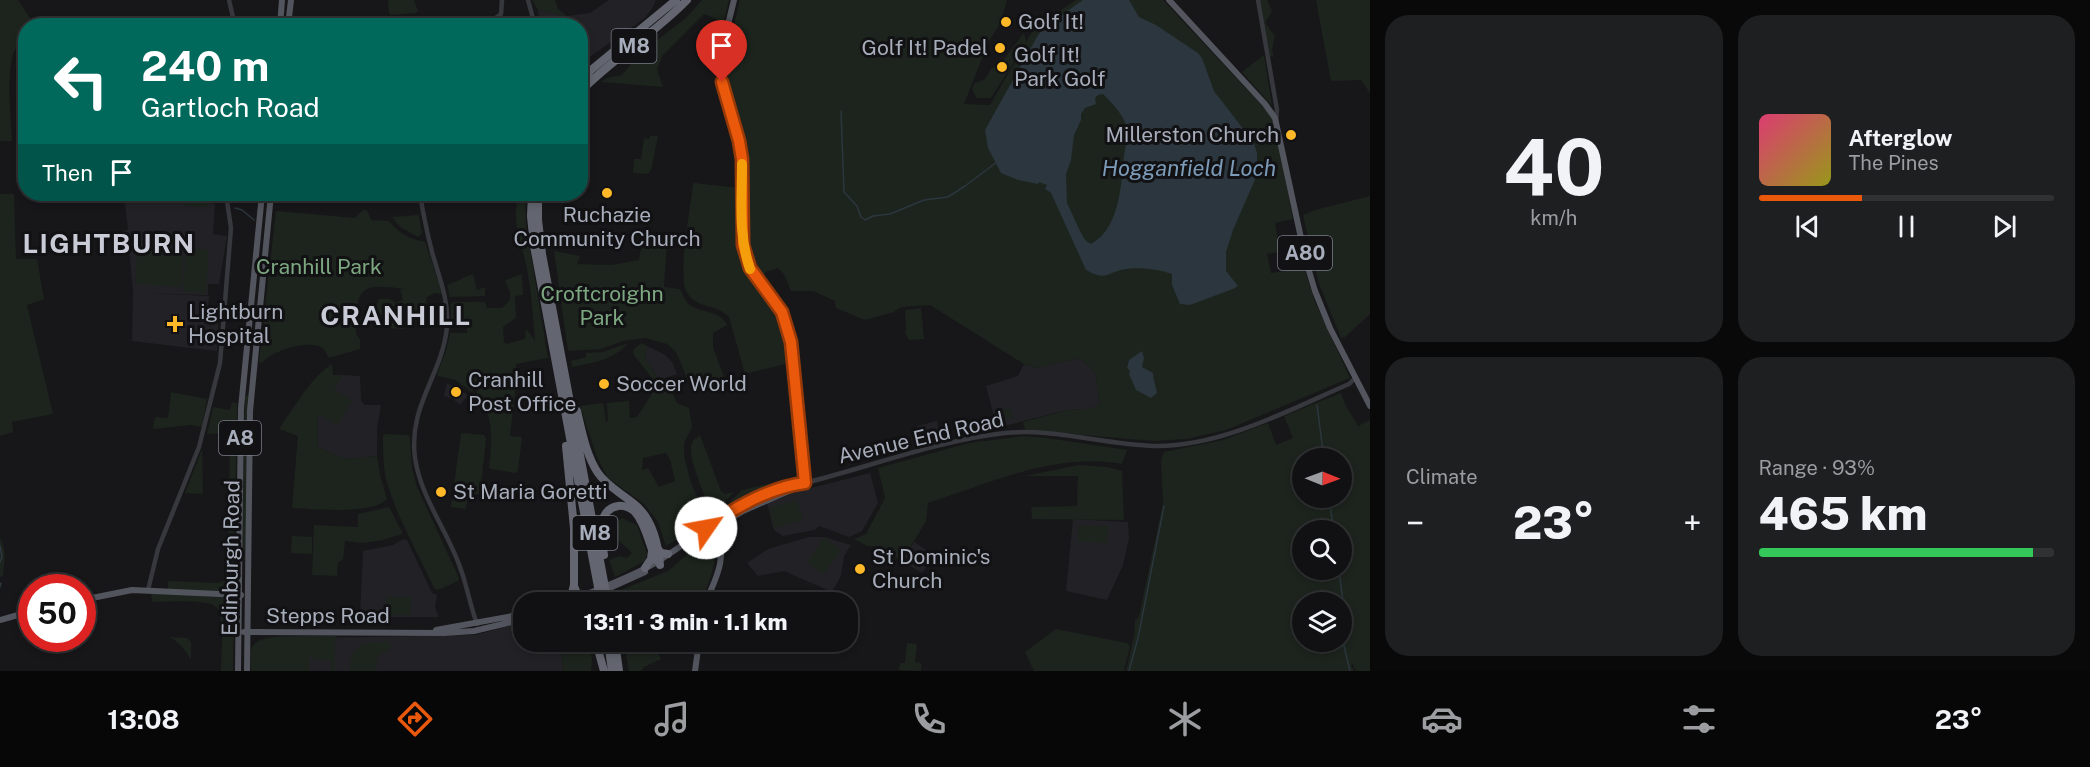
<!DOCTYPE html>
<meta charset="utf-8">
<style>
body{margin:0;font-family:"Public Sans",sans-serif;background:#1e1f21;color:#f1f3f6;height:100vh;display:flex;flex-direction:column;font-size:22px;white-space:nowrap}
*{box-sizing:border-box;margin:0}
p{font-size:20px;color:#9c9da0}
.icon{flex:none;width:33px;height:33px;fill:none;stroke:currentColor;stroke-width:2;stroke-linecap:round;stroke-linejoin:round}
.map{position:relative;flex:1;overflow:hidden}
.details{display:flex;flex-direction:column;gap:15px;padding:15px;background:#09090a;width:720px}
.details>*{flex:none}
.banner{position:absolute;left:18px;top:18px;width:570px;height:183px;border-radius:24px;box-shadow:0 3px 9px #0003,0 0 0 2px #303133;background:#00695c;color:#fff;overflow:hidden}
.needle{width:39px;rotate:91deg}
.buttons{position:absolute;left:1292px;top:448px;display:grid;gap:12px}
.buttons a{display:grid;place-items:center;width:60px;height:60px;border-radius:50%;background:#111113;box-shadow:0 3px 9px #0003,0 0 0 2px #303133;font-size:30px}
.speed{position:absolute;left:18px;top:574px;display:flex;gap:12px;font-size:30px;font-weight:700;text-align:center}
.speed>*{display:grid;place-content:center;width:78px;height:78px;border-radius:50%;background:#111113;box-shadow:0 3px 9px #0003,0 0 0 2px #303133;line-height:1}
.speed .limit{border:9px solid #d22;background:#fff;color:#111}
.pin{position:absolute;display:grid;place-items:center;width:51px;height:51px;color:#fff;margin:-62px -26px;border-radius:50% 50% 50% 0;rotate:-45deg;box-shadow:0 0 6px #0007}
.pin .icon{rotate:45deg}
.me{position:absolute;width:66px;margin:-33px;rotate:57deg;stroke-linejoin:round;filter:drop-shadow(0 0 4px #0008)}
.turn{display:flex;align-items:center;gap:21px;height:126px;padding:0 24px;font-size:27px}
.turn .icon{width:78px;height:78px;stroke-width:2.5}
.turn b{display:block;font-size:42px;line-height:51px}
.then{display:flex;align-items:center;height:57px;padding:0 24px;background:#0003;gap:12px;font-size:22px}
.big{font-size:45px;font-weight:800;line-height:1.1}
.details .card{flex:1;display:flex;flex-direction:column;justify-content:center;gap:9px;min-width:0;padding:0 21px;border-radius:24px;background:#1e1f21}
.details .dial{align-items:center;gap:0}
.dial b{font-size:78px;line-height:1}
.song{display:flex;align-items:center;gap:18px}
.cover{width:72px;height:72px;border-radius:9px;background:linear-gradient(135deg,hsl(340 70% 55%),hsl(60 70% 35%))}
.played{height:6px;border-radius:3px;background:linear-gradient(90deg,#ea580c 35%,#303133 35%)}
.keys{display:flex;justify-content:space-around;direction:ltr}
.heat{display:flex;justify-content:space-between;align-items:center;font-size:33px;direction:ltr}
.charge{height:9px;border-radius:4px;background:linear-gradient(90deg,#34c759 93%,#303133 0)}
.details .tiles{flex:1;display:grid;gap:15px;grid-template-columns:repeat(2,1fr)}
.trip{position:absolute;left:513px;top:592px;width:345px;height:60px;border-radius:24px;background:#111113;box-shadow:0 3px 9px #0003,0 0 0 2px #303133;font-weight:800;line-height:60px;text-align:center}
.dock{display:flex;height:96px;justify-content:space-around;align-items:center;background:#070708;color:#9c9da0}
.dock .icon{width:42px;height:42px}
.dock .on{color:#ea580c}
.dock b{font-size:27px;color:#f1f3f6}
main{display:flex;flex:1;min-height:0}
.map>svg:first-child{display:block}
.built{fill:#222226}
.green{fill:#1c241d;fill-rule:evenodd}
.water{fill:#2b363e;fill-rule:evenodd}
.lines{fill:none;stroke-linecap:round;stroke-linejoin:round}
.stream{stroke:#2b363e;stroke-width:1.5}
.minor{stroke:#37383e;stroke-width:4.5}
.major{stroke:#53555e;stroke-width:6}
.highway{stroke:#636670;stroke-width:8}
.route-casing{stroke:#983908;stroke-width:15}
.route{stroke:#ea580c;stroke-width:10}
.slow{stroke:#f59e0b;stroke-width:10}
.poi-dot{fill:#ffb828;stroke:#121214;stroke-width:2}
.labels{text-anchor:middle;stroke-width:6;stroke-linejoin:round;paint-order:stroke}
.shield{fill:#121214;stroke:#7a7e88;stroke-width:1.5}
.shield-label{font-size:20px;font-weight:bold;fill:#a7adba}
.poi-label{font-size:21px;fill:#a7adba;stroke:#121214;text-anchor:start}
.park-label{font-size:21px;fill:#7da780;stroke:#121214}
.street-label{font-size:21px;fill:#a7adba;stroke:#121214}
.water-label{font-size:22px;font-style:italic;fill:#7c9bb8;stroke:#121214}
.district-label{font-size:27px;font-weight:bold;letter-spacing:1.5px;fill:#c9ccd6;stroke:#121214}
</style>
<main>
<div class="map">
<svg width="1370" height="671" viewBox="0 0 1370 671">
<rect width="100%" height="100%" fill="#171719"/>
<path class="built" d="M609,0H656L653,7L645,18L581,63L580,26L540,25L538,10L567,16L590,13Z
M124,194H169L215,204L213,234L227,236L219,284H208V295L145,293L209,296L208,307L219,308L217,351L132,341L133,292L128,236L115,237V232L128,230Z
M647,346L665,355L672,362L677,374L659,380L645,358Z
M1080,358L1095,372L1100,405L1085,410L1071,409L997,428L986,386L1018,376L1024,364L1037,368Z
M342,375L360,376L361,401L365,405H381L377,429V456L345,459L318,447L317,419Z
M447,383L468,395L460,405L453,399L444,396Z
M937,421L940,442L922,447L917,426Z
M870,473L878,503L862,531L849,537L819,526L815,530L783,536L774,530L767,503L791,493Z
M1073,519L1128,522L1129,538L1123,565L1107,600L1066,591Z
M809,537H824L851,545L844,556L841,576L832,592L784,571L758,576L747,563L768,549Z
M403,539L407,540L432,593L437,595L435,607L439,617H360L363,551L393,545Z
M914,542L925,549L928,564L922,573L902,561Z
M523,622L524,642H561L563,671H309V638L476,635Z"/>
<path class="green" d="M0,0H18L34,24L26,26C26,46 17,42 13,55C6,82 11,113 12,141H0Z
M414,0L418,11L416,13L391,15L389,13L388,0Z
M532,0H555L558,9L567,16L538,10Z
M702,0H729L718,47L714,46L719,20L704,14L663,55L657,69L663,87L601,82L607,78L622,75L638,55L686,18Z
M740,0H1007L1000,24L989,41L964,104L990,105L1026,43L991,98H976L972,89L975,83L985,79L991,69L1001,63L1024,33L1026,42L1034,29L1076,0H1163L1267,111L1274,122L1293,219L1275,223L1280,252L1267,254L1271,273L1304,268L1315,302L1350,378L1226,430L1187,439L1153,441L1025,430L1023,422L1071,409L1085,410L1100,405L1095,372L1080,358L1037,368L1024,364L930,305L901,307L894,312L865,320L836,308L835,301L813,291H791L784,274L778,268L766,272L762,277L748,246L747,144L737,117L728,76L727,61L731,36Z
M1260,0H1267L1272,11L1265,23L1275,36L1272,50L1274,57L1270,56Z
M1316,0H1370V93L1361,80L1331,81Z
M1264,55L1272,106L1242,72Z
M650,136H658L651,170L648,174L633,173L634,159H641L644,138L649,139Z
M695,183L738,188C737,215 734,244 745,270C751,284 764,294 773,307C785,323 786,344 789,363L745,374L729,317C717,305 704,308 692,299C688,295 684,288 684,282C681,255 690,212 693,184Z
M0,194H14L16,259H37L44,299L27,305L53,414L12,422L13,432L0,436Z
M164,194H176L205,198L209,203L204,207L188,206Z
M519,194H525L526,225L548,358L516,364V384L510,436L522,437L518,471L516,473L491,469L489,467C492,442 495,413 475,395L485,377L479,379L472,392L455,380L438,376L437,374L446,351L450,333H467V325L451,324V304L454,302H485L487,308H502L510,300V292L505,280L522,274L523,295L515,296L516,318L503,327L504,342L506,344L525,339L526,329L535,340C533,319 532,297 528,275C523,243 510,227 519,194Z
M1370,196V314L1345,337L1341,338L1319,284L1303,215L1315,210Z
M363,210H367L371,220L389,221C399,234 410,239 425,242L443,294L435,293L427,297L426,303L434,306L431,313L429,312V317L409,315L405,319L404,329L388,328V311L400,305H405L401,302L388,309L385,316L374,312L379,299H390L396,303L403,300L400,290L403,289C358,282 356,290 356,334L360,339V349L329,358C326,354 325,349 321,347C307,340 271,351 262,363L259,362L276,211L355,218Z
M419,215L422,234L418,237L400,227L392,217Z
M642,243L667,244L664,287L680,289C683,293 685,302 690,305C702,314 719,309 727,325L713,333V347L725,380L691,388L676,352L667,344L645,338L623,341L601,349L568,351L554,251L580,256L577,264L612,265L639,260Z
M186,248L209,250L206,293L183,291Z
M137,253L183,255L182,287L135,284Z
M473,274L477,290L485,287V296L450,297L447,285Z
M921,308L924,339L909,340L905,333L906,329L905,310Z
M628,343C615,360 591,363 572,367L571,361L586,357V353L603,352Z
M641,343L647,346L645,358L659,380L666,379L677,403L689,408L692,427L684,443V456L691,483L708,520L666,546L658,522L644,504L608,478L597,457L580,406L603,403L606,422L608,421L607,403L629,401L630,418L637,417L653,392L655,382L634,355L633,350ZM666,453L670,459L675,481L659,487L648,468L642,470L643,458Z
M332,364L333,375H342L334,390L352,400L338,425L319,415L317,419L318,447L345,459L377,456L380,475L387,499C372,515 315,509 294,508L292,507L298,436L279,429C293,409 312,376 332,364Z
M171,392L207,399L202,427L191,425L153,429L155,417L168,418Z
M1341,393L1345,404L1358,426L1370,420V671H1356L1352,663L1351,665L1354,671H1126L1134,636L1135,620L1139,617L1141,607L1163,503L1161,461L1164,452L1223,440L1268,423L1276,445L1293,438L1284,416ZM1302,459H1341V498H1302ZM1302,531H1341V570H1302ZM1302,603H1341V642H1302Z
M249,394L246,441V560H242L245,397Z
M232,402L237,403L234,588L230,592L168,589V581L218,583L224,581L228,576L230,433L207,434L213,407L230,410Z
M1010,408L1013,417L997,421L995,412Z
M461,433L484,435L486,439L480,494H468L466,509L451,507Z
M385,434L408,435L410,438L412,469L417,487L459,578L458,581L438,590L434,588C419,555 399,521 388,486C383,470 383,452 383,435Z
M700,435L721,491L725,494L734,492L712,514C707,499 684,454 693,441C694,439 698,437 700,435Z
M1023,436L1047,438L1127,450L1122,464C1056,452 990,483 928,503L926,521L902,561L878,546H867L854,539L866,534L885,498L878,468L969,443Z
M202,449L203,494L185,493Z
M1079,465L1107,467L1122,471L1124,520L1032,519L1031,507L1077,506L1078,476H1025Z
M793,478L794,481L753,496L722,513L721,511L742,490Z
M797,500L803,520L775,528L769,508Z
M389,507L402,532V534L383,540L363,543L345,541L343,560L338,562L337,576L312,575L314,525L358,527V514Z
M622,518L637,525L647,554L645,561L615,577L609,560L620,556L627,558L632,553L615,537L612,527Z
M1078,525L1108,526L1107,543L1078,541Z
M711,534L715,535C717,559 712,577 702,599L687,598L675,603H618L616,592L668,571Z
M292,536L312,537V554L291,553Z
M0,538C7,550 4,563 3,576L0,577Z
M824,538L841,550L824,574L807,562Z
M153,593L231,598L234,600L233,671H221C221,657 226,614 215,606C204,599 167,602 153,602L151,595Z
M386,597H411V615H386Z
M1056,629L1127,643L1130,646L1124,671H1034L1025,652Z
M299,636H337L335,643V671H332L331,660L313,659L312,655L309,656V671H251C251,665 250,657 251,651C254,634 285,637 299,636Z
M169,637L188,638L191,642V660C185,649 180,643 169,637Z
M389,642L392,648L377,656L376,671H350L352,652L361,647V643Z
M561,642H586L592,658L591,671H563Z
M624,642H653L661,659L644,667L641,671H629Z
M907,643L917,644L915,662L921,663V671L899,670L900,663H905Z"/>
<path class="water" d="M1083,0H1129L1139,17L1156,25L1198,53L1202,58L1214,91L1254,143L1257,153V175L1233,230L1226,252V271L1238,286L1233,289L1190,305L1180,304L1172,285V274C1160,269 1134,266 1121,270C1104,275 1105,280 1086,270L1051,193L1045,189L1047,185L1039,182L1038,184L1018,180L1001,173L988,148L985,130L1038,35L1046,26ZM1103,94C1112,103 1124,115 1127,128C1129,136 1125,147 1124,156C1121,185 1120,228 1091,244L1085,240L1080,231L1067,203L1066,174L1071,160L1074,135L1081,120V114L1085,108L1096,104L1095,98L1098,95Z
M1142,351L1144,358L1142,367L1153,373C1153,380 1156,386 1157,393L1151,398L1136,390L1129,374L1130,371L1127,368L1129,360Z"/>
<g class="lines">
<path class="stream" d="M841,111L844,192L857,206L861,217L865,220L873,216L890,214L924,200L948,197L965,186L997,162
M235,208L242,210L254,220
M1317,405L1324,459
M1329,498L1334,531
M0,546L2,557L0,562
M1339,570L1345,618L1344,646L1350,671
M0,587L1,583
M1129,671L1138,638L1164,506"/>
<path class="minor" d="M229,0L235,26
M528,0L535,26
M1258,0L1277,110L1276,121
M485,26L501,14L502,0
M420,194C423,213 427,232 432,252C439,277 449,300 447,327C442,376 408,405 415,458C421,498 447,530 460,567C467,586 470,605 477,624
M805,483C869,467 940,440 1005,433C1055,428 1105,445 1155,446C1221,447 1289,410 1349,384L1355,378
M148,590L158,549L199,447L220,363L231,228L226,194"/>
<path class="major" d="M734,0L722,49L721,72L742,159L743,245L750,268L774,300L786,321L791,342L795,375L805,483
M1169,0L1265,104L1275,118L1306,261L1315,291L1330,328L1370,406
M280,26L282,0
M288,26L291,0
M702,536L743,511L800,486
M603,591L645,572
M577,598C605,586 635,576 660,560C706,531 750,490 805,483
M82,600L132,590L241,595
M705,603C718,576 729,552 714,523
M0,620L32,611
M436,630L524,614
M244,632L444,633L474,631L524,619
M238,671L241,408L262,194
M247,671L250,411L271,194
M695,671L699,642"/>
<path class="highway" d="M580,82L591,70L676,0
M580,92C613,58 654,34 687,0
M532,194L531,216L534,246L601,603
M538,194V220L542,254L608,603
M577,411C582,432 586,455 598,473C607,486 621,493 633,503C652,517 658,542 660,565
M658,549L661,553L668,554
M604,555C602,540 595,510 618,506C624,505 631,508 635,512C646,524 649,545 656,560
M645,568L651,559L652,551
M574,586L581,603
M565,602L571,597L574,585V528L566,446
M596,642L604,671
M608,642L612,671
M615,642L619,671"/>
</g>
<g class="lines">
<defs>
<path id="route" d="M706,528C734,508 770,487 805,483L791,342L782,312L750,268L743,245L742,159L739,141L722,82"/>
</defs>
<use href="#route" class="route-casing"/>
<use href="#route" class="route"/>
<path class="slow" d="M742,164C742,200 738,235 750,269"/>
</g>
<g class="poi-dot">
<circle cx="1006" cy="22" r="6"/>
<circle cx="1000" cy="48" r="6"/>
<circle cx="1002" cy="67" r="6"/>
<circle cx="1291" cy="135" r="6"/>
<circle cx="607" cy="193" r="6"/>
<path d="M172 315h6v6h6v6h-6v6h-6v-6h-6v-6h6z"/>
<circle cx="604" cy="384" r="6"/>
<circle cx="456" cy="392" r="6"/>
<circle cx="441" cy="492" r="6"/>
<circle cx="860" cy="569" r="6"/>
</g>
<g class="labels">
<g class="shield">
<rect x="611.5" y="29" width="45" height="34" rx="4.5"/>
<rect x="1278" y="236" width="54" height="34" rx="4.5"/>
<rect x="219" y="421" width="42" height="34" rx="4.5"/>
<rect x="572.5" y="516" width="45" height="34" rx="4.5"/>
</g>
<g class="shield-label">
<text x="634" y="53">M8</text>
<text x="1305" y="260">A80</text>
<text x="240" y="445">A8</text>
<text x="595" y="540">M8</text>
</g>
<g class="poi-label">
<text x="1018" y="29">Golf It!</text>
<text x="988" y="55" text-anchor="end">Golf It! Padel</text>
<text x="1014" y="62">Golf It!<tspan x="1014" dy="24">Park Golf</tspan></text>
<text x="1279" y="142" text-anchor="end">Millerston Church</text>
<text x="607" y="222" text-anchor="middle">Ruchazie<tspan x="607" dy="24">Community Church</tspan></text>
<text x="188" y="319">Lightburn<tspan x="188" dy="24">Hospital</tspan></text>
<text x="468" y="387">Cranhill<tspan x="468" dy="24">Post Office</tspan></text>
<text x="616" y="391">Soccer World</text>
<text x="453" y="499">St Maria Goretti</text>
<text x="872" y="564">St Dominic's<tspan x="872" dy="24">Church</tspan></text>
</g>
<g class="park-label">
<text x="319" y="274">Cranhill Park</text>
<text x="602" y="301">Croftcroighn<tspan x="602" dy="24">Park</tspan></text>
</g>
<g class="street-label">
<text transform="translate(921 438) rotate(-13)" y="7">Avenue End Road</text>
<text transform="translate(231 558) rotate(-89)" y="7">Edinburgh Road</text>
<text x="328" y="623">Stepps Road</text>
</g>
<g class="water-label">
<text x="1189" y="176">Hogganfield Loch</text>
</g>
<g class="district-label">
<text x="109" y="253">LIGHTBURN</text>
<text x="396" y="325">CRANHILL</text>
</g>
</g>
</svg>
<div class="buttons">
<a><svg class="needle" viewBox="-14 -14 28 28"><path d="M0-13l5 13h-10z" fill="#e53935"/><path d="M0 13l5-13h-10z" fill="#9c9da0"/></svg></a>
<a><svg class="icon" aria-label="search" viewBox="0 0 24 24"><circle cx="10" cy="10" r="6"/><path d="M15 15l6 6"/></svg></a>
<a><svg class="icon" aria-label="layers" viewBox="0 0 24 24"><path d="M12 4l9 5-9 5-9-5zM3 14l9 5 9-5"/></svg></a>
</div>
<div class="speed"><div class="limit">50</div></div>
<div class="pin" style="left:722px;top:82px;background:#d93025"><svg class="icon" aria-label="arrive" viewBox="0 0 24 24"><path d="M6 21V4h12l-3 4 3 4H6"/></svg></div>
<svg class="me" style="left:706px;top:528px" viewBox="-20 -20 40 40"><circle r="19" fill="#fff"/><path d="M0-13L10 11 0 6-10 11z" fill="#ea580c"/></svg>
<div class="trip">13:11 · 3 min · 1.1 km</div>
<div class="banner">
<div class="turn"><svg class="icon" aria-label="left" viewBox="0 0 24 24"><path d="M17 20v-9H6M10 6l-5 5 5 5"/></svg><div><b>240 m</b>Gartloch Road</div></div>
<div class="then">Then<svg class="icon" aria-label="arrive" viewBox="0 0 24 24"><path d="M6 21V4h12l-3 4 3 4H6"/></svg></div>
</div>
</div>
<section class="details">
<div class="tiles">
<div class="card dial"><b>40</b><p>km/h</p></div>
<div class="card">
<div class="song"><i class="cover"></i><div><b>Afterglow</b><p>The Pines</p></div></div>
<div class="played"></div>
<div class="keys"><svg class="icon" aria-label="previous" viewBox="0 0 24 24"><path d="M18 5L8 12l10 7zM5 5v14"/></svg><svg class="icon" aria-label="pause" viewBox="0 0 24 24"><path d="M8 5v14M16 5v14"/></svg><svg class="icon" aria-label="next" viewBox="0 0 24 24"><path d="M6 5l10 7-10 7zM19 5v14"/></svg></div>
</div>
<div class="card"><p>Climate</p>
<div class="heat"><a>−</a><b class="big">23°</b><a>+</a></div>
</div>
<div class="card"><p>Range · 93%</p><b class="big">465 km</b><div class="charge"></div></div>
</div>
</section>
</main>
<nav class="dock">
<b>13:08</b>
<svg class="icon on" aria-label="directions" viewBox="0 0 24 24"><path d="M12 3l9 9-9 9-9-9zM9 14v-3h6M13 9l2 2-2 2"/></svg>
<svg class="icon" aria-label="music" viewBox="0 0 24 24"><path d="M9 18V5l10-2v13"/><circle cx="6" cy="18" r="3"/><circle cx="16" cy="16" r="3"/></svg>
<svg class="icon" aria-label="phone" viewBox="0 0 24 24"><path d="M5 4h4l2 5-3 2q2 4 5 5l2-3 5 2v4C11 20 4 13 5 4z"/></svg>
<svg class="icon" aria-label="climate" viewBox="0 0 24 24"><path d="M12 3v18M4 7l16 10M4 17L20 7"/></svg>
<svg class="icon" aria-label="car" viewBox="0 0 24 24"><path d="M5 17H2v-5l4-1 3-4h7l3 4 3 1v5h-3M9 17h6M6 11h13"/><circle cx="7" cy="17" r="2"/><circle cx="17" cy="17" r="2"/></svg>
<svg class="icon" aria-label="filters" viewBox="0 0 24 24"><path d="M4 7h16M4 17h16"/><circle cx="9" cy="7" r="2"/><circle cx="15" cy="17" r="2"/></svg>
<b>23°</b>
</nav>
